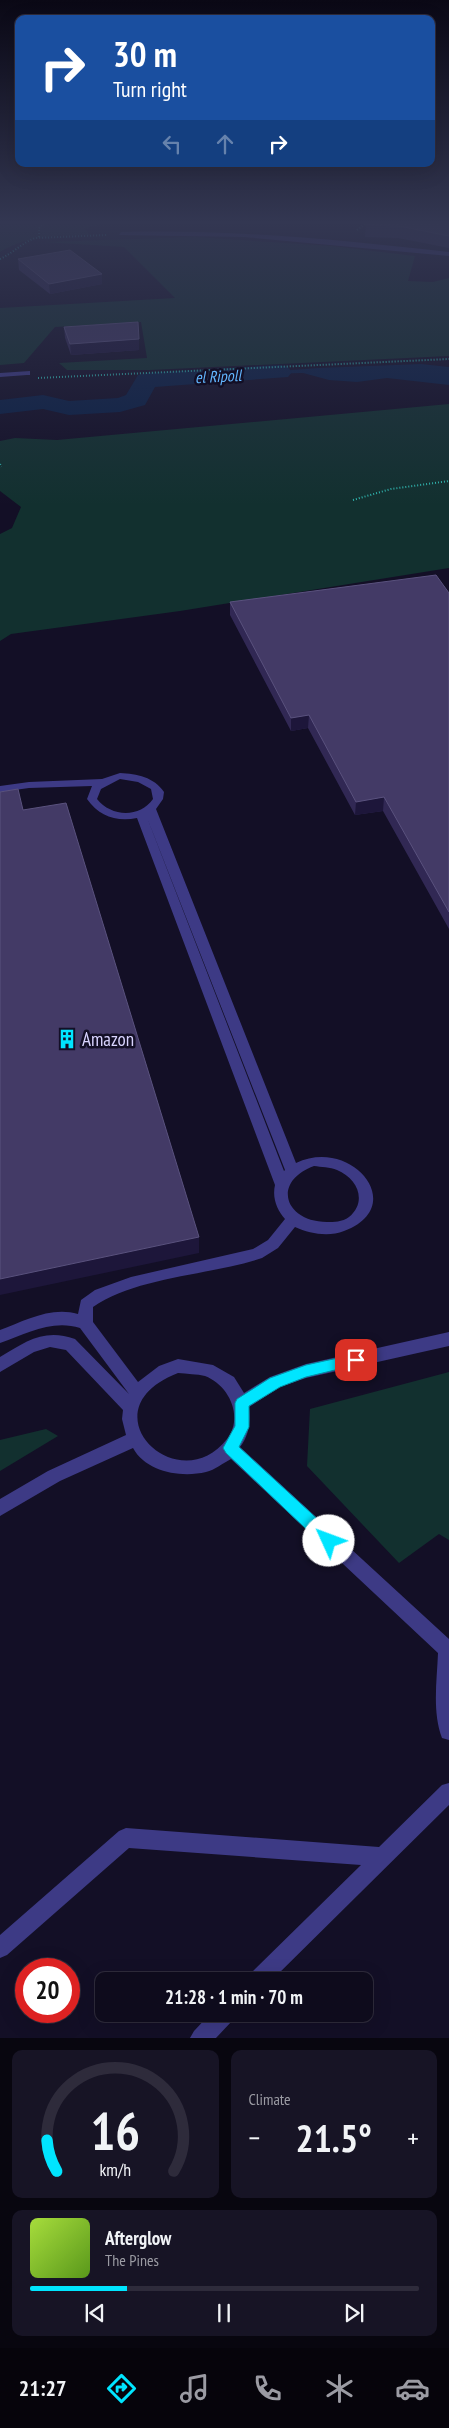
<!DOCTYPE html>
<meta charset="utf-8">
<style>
body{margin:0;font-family:"PT Sans Narrow",sans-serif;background:#171425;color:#f1f3f6;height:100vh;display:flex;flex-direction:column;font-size:19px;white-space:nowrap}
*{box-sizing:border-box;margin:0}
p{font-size:16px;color:#9b9ba3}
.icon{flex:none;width:28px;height:28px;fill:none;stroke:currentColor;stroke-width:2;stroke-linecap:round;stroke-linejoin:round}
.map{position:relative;height:2038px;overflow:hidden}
.side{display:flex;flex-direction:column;gap:12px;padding:12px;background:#08060f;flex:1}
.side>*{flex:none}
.hud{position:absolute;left:15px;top:15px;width:420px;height:152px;border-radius:10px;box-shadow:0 5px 20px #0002,0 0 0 1px #2e2b3b;background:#1a4fa0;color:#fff;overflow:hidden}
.speed{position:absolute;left:15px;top:1958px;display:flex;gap:10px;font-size:25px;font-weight:700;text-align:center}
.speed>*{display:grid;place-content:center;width:65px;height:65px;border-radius:50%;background:#0e0b1c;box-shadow:0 5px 20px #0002,0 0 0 1px #2e2b3b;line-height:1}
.speed .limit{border:8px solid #d22;background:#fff;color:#111}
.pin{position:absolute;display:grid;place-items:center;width:42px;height:42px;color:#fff;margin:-21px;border-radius:10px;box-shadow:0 2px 8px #0006}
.me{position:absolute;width:55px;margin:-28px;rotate:313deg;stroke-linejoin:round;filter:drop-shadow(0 0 4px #0008)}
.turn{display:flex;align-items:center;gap:18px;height:105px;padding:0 15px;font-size:22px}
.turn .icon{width:65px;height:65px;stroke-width:2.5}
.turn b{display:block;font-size:35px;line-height:42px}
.lanes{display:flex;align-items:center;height:48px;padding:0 15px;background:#0003;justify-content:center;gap:25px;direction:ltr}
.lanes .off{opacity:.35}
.big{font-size:38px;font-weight:700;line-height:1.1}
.side .widget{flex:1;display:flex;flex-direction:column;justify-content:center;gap:8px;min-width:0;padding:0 18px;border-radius:10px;background:#171425}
.side .dial{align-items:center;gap:0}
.dial svg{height:130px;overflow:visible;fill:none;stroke:#2e2b3b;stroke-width:7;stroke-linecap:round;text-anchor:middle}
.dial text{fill:#f1f3f6;stroke:none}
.song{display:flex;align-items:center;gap:15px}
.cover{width:60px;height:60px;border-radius:8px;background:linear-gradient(135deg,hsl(80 70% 55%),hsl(90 70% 35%))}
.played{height:5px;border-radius:2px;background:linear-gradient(90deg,#00e5ff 25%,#2e2b3b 25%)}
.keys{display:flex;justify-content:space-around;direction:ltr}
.heat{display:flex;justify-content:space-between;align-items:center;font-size:28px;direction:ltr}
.side .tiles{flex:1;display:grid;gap:12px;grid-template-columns:1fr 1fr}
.widget:last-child{grid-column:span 2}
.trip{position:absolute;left:95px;top:1972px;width:278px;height:50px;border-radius:10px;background:#0e0b1c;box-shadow:0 5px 20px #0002,0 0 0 1px #2e2b3b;font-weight:700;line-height:50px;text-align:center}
.menu{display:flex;height:80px;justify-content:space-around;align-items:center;background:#06040b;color:#9b9ba3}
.menu .icon{width:35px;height:35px}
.menu .on{color:#00e5ff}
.menu b{font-size:22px;color:#f1f3f6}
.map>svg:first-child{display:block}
.green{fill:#12302f}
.water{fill:#0a1f44}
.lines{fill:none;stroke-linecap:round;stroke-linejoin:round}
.river{fill:#0a1f44;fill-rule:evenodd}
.path{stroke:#2fb8b0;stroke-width:2;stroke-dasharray:1 2;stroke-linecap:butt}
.minor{fill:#3d3a85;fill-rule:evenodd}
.wall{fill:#312854}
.shaded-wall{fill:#1d163a}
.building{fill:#433a66;stroke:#5a527e}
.route{fill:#00e5ff;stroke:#0095a6}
.labels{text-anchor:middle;stroke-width:5;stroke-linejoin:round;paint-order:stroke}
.far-water-label{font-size:16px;font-style:italic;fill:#62b6ff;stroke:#130f26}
.poi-label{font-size:19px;fill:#d9d4ff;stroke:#130f26;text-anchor:start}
</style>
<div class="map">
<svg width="449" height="2038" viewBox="0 0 449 2038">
<rect width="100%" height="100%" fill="#130f26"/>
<path class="green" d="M0,220H113L85,229L90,235C55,236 31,234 0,252Z
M195,237L332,246L415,256L408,281L433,282L449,278V356L150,370H67L59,363L147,358L141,322L55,327L24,363L0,365V308L175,298L124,247L43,242Z
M449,404V568L180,611L11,634L0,641V534L12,528L21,507L0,491V441L15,438L57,440L122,434Z
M449,1372V1540L439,1534L399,1563L307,1466L310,1409Z
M46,1429L58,1436L0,1471V1440Z"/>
<path class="water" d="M421,364L449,367V385L387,378L357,382L329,380L303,373L225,375L318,368Z"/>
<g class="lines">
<path class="river" d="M280,365L288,367L292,372L288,377L155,387L145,405L120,412L69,415L43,409L0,414V400L43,395L69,401L118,398L126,395L138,375L146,373Z"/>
<path class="path" d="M357,230L370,220
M39,237V228L47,220
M0,259C13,253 22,243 35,238L108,235
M38,378L449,359
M0,464L1,467
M353,500L391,489L449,481"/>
<path class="minor" d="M121,232C231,229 340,240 449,252V256L244,237L119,235Z
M30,371V375H27L0,377V373Z
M120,773C137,774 154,777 164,792L163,799L156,809L296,1163C351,1136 410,1206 344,1231C329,1237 310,1234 295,1227L278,1248L262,1258C212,1275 135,1277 93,1307V1322L138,1382L159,1366L178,1359L213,1365L234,1377L244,1393L270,1377L306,1364L449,1332V1346L306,1378L280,1387L249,1407C251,1421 249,1436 240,1447L449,1639V1740L442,1738C432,1712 437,1680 438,1653L231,1459C223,1463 215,1470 206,1472C181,1478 146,1472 133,1448L60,1481L0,1516V1499L48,1471L126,1435L122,1419L123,1410L66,1350L50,1347L34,1352L0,1372V1357C26,1341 45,1328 75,1339L129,1394L80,1328C52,1319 26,1334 0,1343V1330C24,1321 51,1306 78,1314L81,1300L95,1290L131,1277L253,1249L268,1240L285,1219C277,1210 272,1198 275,1185L137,818C116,822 99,816 87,799L92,786L29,788L0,792V786L29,782L102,779ZM120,779L138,782L151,789L153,799C140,818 111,817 97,799L101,789ZM146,815L285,1170L284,1171ZM314,1166C321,1167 330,1167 337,1170C357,1178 368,1201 349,1217C342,1222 334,1222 327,1222C285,1222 271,1182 314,1166ZM178,1373C187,1374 197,1374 205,1376C229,1385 244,1417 227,1439C178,1502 83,1410 178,1373Z
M449,1783V1805L271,1981H247L250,1974L361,1865L129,1848L7,1955L0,1958V1935L119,1831L126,1828L379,1847L442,1785Z
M210,2014H235L232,2021L216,2038H190L194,2031Z"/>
</g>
<path class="wall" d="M449,220V248L398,238L365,237L366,225Z
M18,259L102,284L50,294L19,270Z
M64,327L139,339V350L71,355L65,338Z
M449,593V929L383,811L355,815L308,728L291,731L230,615V602Z"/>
<path class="shaded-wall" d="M102,274V284L50,294L49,284Z
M139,339V350L71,355L70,344Z
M309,715L308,728L291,731V718Z
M384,797L383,811L355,815L356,802Z
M199,1237V1253L0,1295V1279Z"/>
<path class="building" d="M374,220H449V236L399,226L366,225Z
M70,250L102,274L49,284L18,259Z
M138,322L139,339L70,344L64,327Z
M436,575L449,593V912L384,797L356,802L309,715L291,718L230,602Z
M18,789L23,810L66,803L199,1237L0,1279V792Z"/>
<linearGradient id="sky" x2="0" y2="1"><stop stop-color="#0a0815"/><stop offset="0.44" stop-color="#333752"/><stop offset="1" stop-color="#333752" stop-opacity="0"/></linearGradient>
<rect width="449" height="505" fill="url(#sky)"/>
<path class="route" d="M356,1354L360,1356L362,1360L360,1364L306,1377L280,1387L249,1406V1427L239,1447L335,1535L337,1541L335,1546L329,1548L324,1546L226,1453L223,1448L235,1426V1403L237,1399L270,1378L306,1365Z"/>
<defs>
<symbol id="building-bare" viewBox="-9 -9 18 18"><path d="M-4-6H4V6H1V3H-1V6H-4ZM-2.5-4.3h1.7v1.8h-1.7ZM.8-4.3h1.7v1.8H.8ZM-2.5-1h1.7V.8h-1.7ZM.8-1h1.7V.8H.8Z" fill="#00e5ff" stroke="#130f26" stroke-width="2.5" paint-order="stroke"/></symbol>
</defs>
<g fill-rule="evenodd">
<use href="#building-bare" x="53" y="1025" width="28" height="28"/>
</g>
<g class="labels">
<g class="far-water-label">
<text transform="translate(218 376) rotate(-3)" y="6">el Ripoll</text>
</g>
<g class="poi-label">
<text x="82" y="1046">Amazon</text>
</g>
</g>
</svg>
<div class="speed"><div class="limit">20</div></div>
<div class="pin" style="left:356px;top:1360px;background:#d93025"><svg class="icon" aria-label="arrive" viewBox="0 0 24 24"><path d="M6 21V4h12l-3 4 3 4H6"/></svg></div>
<svg class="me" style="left:329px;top:1541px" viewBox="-20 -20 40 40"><circle r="19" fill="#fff"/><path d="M0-13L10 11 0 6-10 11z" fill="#00e5ff"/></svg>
<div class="trip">21:28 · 1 min · 70 m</div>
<div class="hud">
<div class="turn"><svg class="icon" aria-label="right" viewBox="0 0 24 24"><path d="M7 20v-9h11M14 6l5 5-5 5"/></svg><div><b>30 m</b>Turn right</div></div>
<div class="lanes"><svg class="icon off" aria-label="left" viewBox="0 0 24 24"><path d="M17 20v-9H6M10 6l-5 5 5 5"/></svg><svg class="icon off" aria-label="ahead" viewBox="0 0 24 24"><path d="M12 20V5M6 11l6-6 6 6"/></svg><svg class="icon" aria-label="right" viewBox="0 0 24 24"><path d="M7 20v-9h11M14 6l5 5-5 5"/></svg></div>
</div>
</div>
<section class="side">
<div class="tiles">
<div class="widget dial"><svg viewBox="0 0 100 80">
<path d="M14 69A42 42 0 1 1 86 69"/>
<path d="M14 69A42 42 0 0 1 8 50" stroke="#00e5ff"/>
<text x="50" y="56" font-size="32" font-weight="700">16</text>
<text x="50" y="72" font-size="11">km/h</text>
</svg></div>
<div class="widget"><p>Climate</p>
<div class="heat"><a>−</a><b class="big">21.5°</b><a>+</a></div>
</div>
<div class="widget">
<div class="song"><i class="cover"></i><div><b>Afterglow</b><p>The Pines</p></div></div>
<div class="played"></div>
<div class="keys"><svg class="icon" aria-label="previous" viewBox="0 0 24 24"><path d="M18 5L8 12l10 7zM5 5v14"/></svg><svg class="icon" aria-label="pause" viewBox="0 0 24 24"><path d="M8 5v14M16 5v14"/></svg><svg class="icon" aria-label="next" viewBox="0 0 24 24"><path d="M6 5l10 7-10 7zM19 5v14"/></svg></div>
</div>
</div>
</section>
<nav class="menu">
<b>21:27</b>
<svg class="icon on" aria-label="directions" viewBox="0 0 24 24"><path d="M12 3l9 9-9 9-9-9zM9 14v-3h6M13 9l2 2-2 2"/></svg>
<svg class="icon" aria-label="music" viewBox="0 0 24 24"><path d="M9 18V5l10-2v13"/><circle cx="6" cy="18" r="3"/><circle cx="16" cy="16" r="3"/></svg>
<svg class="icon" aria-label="phone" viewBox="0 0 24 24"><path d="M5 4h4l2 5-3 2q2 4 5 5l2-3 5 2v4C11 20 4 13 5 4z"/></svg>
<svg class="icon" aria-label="climate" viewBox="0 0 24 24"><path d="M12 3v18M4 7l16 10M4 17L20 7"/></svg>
<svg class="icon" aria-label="car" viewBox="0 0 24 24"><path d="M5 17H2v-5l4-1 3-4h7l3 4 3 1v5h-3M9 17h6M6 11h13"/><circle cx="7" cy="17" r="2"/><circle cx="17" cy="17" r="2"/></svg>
</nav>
